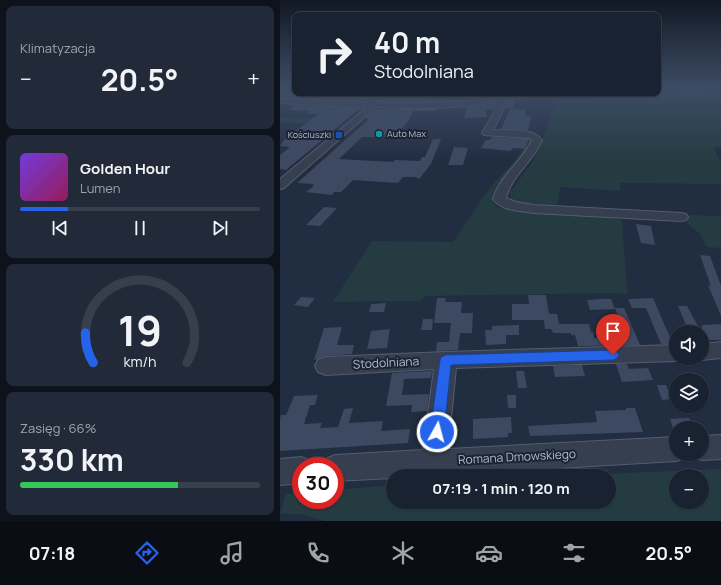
<!DOCTYPE html>
<html lang="pl">
<meta charset="utf-8">
<style>
body{margin:0;font-family:Manrope,sans-serif;background:#222a39;color:#f1f3f6;height:100vh;display:flex;flex-direction:column;font-size:15px;white-space:nowrap}
*{box-sizing:border-box;margin:0}
p{font-size:13px;color:#9fa4ab}
.icon{flex:none;width:22px;height:22px;fill:none;stroke:currentColor;stroke-width:2;stroke-linecap:round;stroke-linejoin:round}
.map{position:relative;flex:1;overflow:hidden}
.details{display:flex;flex-direction:column;gap:6px;padding:6px;background:#0e131b;width:280px}
.details>*{flex:none}
.hud{position:absolute;left:12px;top:12px;width:369px;height:84px;border-radius:8px;box-shadow:0 1px 3px #0004,0 0 0 1px #373f4d;background:#192231;color:#f1f3f6;overflow:hidden}
.buttons{position:absolute;left:389px;top:325px;display:grid;gap:8px}
.buttons a{display:grid;place-items:center;width:40px;height:40px;border-radius:50%;background:#192231;box-shadow:0 1px 3px #0004,0 0 0 1px #373f4d;font-size:20px}
.speed{position:absolute;left:12px;top:457px;display:flex;gap:8px;font-size:20px;font-weight:700;text-align:center}
.speed>*{display:grid;place-content:center;width:52px;height:52px;border-radius:50%;background:#192231;box-shadow:0 1px 3px #0004,0 0 0 1px #373f4d;line-height:1}
.speed .limit{border:6px solid #d22;background:#fff;color:#111}
.pin{position:absolute;display:grid;place-items:center;width:34px;height:34px;color:#fff;margin:-41px -17px;border-radius:50% 50% 50% 0;rotate:-45deg;box-shadow:0 0 4px #0007}
.pin .icon{rotate:45deg}
.me{position:absolute;width:44px;margin:-22px;rotate:7deg;stroke-linejoin:round;filter:drop-shadow(0 0 3px #0008)}
.turn{display:flex;align-items:center;gap:14px;height:84px;padding:0 16px;font-size:18px}
.turn .icon{width:52px;height:52px;stroke-width:2.5}
.turn b{display:block;font-size:28px;line-height:34px}
.big{font-size:30px;font-weight:700;line-height:1.1}
.details .card{flex:1;display:flex;flex-direction:column;justify-content:center;gap:6px;min-width:0;padding:0 14px;border-radius:8px;background:#222a39}
.details .dial{align-items:center;gap:0}
.dial svg{height:104px;overflow:visible;fill:none;stroke:#373f4d;stroke-width:7;stroke-linecap:round;text-anchor:middle}
.dial text{fill:#f1f3f6;stroke:none}
.song{display:flex;align-items:center;gap:12px}
.cover{width:48px;height:48px;border-radius:6px;background:linear-gradient(135deg,hsl(260 70% 55%),hsl(330 70% 35%))}
.played{height:4px;border-radius:2px;background:linear-gradient(90deg,#2563eb 20%,#373f4d 20%)}
.keys{display:flex;justify-content:space-around;direction:ltr}
.heat{display:flex;justify-content:space-between;align-items:center;font-size:22px;direction:ltr}
.charge{height:6px;border-radius:3px;background:linear-gradient(90deg,#34c759 66%,#373f4d 0)}
.trip{position:absolute;left:106px;top:469px;width:230px;height:40px;border-radius:20px;background:#192231;box-shadow:0 1px 3px #0004,0 0 0 1px #373f4d;font-weight:700;line-height:40px;text-align:center}
.dock{display:flex;height:64px;justify-content:space-around;align-items:center;background:#0a0e14;color:#9fa4ab}
.dock .icon{width:28px;height:28px}
.dock .active{color:#2563eb}
.dock b{font-size:18px;color:#f1f3f6}
main{display:flex;flex:1;min-height:0}
.map>svg:first-child{display:block}
.green{fill:#243c41;fill-rule:evenodd}
.building{fill:#3d4961}
.lines{fill:none;stroke-linecap:round;stroke-linejoin:round}
.minor-casing{stroke:#545d6e;stroke-width:2}
.minor{fill:#363f50;fill-rule:evenodd}
.route{fill:#2563eb;stroke:#184099}
.culture-dot{fill:#0f9aa8;stroke:#1b2435;stroke-width:1.5}
.transit-dot{fill:#1a4fb4;stroke:#1b2435;stroke-width:1.5}
.labels{text-anchor:middle;stroke-width:4;stroke-linejoin:round;paint-order:stroke}
.far-poi-label{font-size:9px;fill:#b2bacb;stroke:#1b2435;text-anchor:start}
.near-street-label{font-size:12px;fill:#b2bacb;stroke:#1b2435}
</style>
<main>
<section class="details">
<div class="card"><p>Klimatyzacja</p>
<div class="heat"><a>−</a><b class="big">20.5°</b><a>+</a></div>
</div>
<div class="card">
<div class="song"><i class="cover"></i><div><b>Golden Hour</b><p>Lumen</p></div></div>
<div class="played"></div>
<div class="keys"><svg class="icon" aria-label="previous" viewBox="0 0 24 24"><path d="M18 5L8 12l10 7zM5 5v14"/></svg><svg class="icon" aria-label="pause" viewBox="0 0 24 24"><path d="M8 5v14M16 5v14"/></svg><svg class="icon" aria-label="next" viewBox="0 0 24 24"><path d="M6 5l10 7-10 7zM19 5v14"/></svg></div>
</div>
<div class="card dial"><svg viewBox="0 0 100 80">
<path d="M14 69A42 42 0 1 1 86 69"/>
<path d="M14 69A42 42 0 0 1 8 46" stroke="#2563eb"/>
<text x="50" y="56" font-size="32" font-weight="700">19</text>
<text x="50" y="72" font-size="11">km/h</text>
</svg></div>
<div class="card"><p>Zasięg · 66%</p><b class="big">330 km</b><div class="charge"></div></div>
</section>
<div class="map">
<svg width="441" height="521" viewBox="0 0 441 521">
<rect width="100%" height="100%" fill="#212d41"/>
<path class="green" d="M408,88H427L429,90L441,91V147H433L441,162V184L340,183V191L280,187L277,205L243,203L231,200L230,192L253,161L263,139L277,99L313,100V93H378Z
M0,117L33,118L26,123H0Z
M249,137L253,138L254,145L213,196V203L219,208L330,214L331,218L342,220L347,294L330,293L145,296L141,301L53,302L92,241L173,242C185,224 197,206 210,188C224,170 241,159 249,137Z
M404,215L441,216V248L427,247L419,233L408,224Z
M441,469V521H45L20,514H0L6,494L21,493V500H55V490L113,485V502H329V476H275ZM396,476H422V502H396Z"/>
<path class="building" d="M0,93H41L92,95L87,100L0,98Z
M176,93H235L189,99Z
M103,95H135L133,98L164,99L163,100L148,101H99Z
M234,100V108L224,109V102Z
M213,104V109H205L207,117L184,118L187,107Z
M15,105L79,109L6,170L0,169V155L10,147L0,146L5,139L38,114L27,113L30,111L9,110Z
M97,109H156L155,111H133L129,120L115,137H82L59,159L113,162L115,160L140,161L142,157H145L153,139H161L151,164L139,179L136,177H123L118,183L73,180L61,192H54L52,195L26,192L34,186H32L34,184L17,183L88,120L86,117Z
M230,109L246,110L245,116L251,117L248,130L221,129Z
M212,137L248,139V140L245,149L233,148L230,151L201,148L206,140H210Z
M174,147L188,148L183,165H168Z
M44,207L57,208L40,226L26,225Z
M356,224L371,226L375,245L361,243Z
M420,255L430,256L441,286V316L428,285L431,286Z
M248,295H266L269,314H277L279,324H309L311,332H313L314,338H335L332,328H343L335,308H344L360,345L298,346L295,335H291V333H273L271,329H265L264,320H232V304H249Z
M21,297L35,298L28,307L14,305Z
M157,298H166L165,302H182L181,313H193L192,333H180L178,350L156,351L157,342H169L171,323H154Z
M373,298L382,319L393,344H381L366,308H352L348,299Z
M322,299H331L335,309L310,310L307,300Z
M106,303L104,312H89L91,304Z
M398,306H407L421,332H409Z
M143,319H153L152,330H141Z
M441,324V340H422V325Z
M239,325V335H226V344L206,345L205,330H212V326Z
M62,327L57,345H74L72,354L46,356L34,360L44,328Z
M110,329L107,348L87,349L91,331Z
M336,364H347L349,369L368,368L373,380L342,382Z
M302,365L305,376L275,377L273,366Z
M152,371L151,378L124,379L122,395L149,394L147,411L131,412L132,405L106,406L112,373Z
M236,371H244L247,388H238Z
M377,385H386L392,399L382,400Z
M38,395L35,405H30L24,424L42,423L40,428L58,427L64,409L73,408L69,423L103,421L101,431L130,429L128,443L0,451V419L1,415H6L14,396Z
M227,395H236V408H228Z
M346,408H355L363,432L250,436L248,426L317,422L315,411L346,410Z
M231,417L232,433H228V437L193,439V419Z
M409,418L414,428H393L390,419Z"/>
<g class="lines">
<defs>
<path id="minor" d="M95,93H103L96,102C131,104 166,102 200,100C219,98 236,93 255,93L251,95L223,101L222,113L213,130C228,131 253,127 262,140C253,162 232,175 226,198L236,202L254,205L401,213L406,214L408,217L406,220L401,221L254,213C241,211 221,211 213,199C220,175 242,162 252,140L248,138L204,135L202,133L214,113L215,102C177,109 134,109 96,107L4,188L0,189V179L86,108L0,103V99L88,102Z
M441,342V358L422,360L416,358H422V344Z
M396,345V358H404L396,361L176,368L168,449L396,437V454H407L405,458L396,461L144,476H113V478L55,481V466H43L46,459L55,455L143,450L154,369L46,375L38,372L35,366L38,360L46,357L166,352Z
M441,435V459L422,460L413,457L412,454H422V436Z
M21,457L30,461L33,466H21V483L0,485V459Z"/>
</defs>
<use href="#minor" class="minor-casing"/>
<use href="#minor" class="minor"/>
</g>
<linearGradient id="sky" x2="0" y2="1"><stop stop-color="#121924"/><stop offset="0.55" stop-color="#3d4c65"/><stop offset="1" stop-color="#3d4c65" stop-opacity="0"/></linearGradient>
<rect width="441" height="161" fill="url(#sky)"/>
<path class="route" d="M333,350L337,352L339,355L337,358L333,360L171,365L164,432L162,436L157,438L152,436L150,432L160,360L161,357L166,355Z"/>
<circle class="culture-dot" cx="99" cy="134" r="4"/>
<rect class="transit-dot" x="55" y="131" width="8" height="8" rx="2"/>
<g class="labels">
<g class="far-poi-label">
<text x="107" y="137">Auto Max</text>
<text x="51" y="138" text-anchor="end">Kościuszki</text>
</g>
<g class="near-street-label">
<text transform="translate(106 363) rotate(-3)" y="4">Stodolniana</text>
<text transform="translate(237 457) rotate(-3)" y="4">Romana Dmowskiego</text>
</g>
</g>
</svg>
<div class="buttons">
<a><svg class="icon" aria-label="sound" viewBox="0 0 24 24"><path d="M4 9h4l5-4v14l-5-4H4zM17 9q2 3 0 6"/></svg></a>
<a><svg class="icon" aria-label="layers" viewBox="0 0 24 24"><path d="M12 4l9 5-9 5-9-5zM3 14l9 5 9-5"/></svg></a>
<a>+</a>
<a>−</a>
</div>
<div class="speed"><div class="limit">30</div></div>
<div class="pin" style="left:333px;top:355px;background:#d93025"><svg class="icon" aria-label="arrive" viewBox="0 0 24 24"><path d="M6 21V4h12l-3 4 3 4H6"/></svg></div>
<svg class="me" style="left:157px;top:432px" viewBox="-20 -20 40 40"><circle r="17" fill="#2563eb" stroke="#fff" stroke-width="3"/><path d="M0-11L8 9 0 5-8 9z" fill="#fff"/></svg>
<div class="trip">07:19 · 1 min · 120 m</div>
<div class="hud">
<div class="turn"><svg class="icon" aria-label="right" viewBox="0 0 24 24"><path d="M7 20v-9h11M14 6l5 5-5 5"/></svg><div><b>40 m</b>Stodolniana</div></div>
</div>
</div>
</main>
<nav class="dock">
<b>07:18</b>
<svg class="icon active" aria-label="directions" viewBox="0 0 24 24"><path d="M12 3l9 9-9 9-9-9zM9 14v-3h6M13 9l2 2-2 2"/></svg>
<svg class="icon" aria-label="music" viewBox="0 0 24 24"><path d="M9 18V5l10-2v13"/><circle cx="6" cy="18" r="3"/><circle cx="16" cy="16" r="3"/></svg>
<svg class="icon" aria-label="phone" viewBox="0 0 24 24"><path d="M5 4h4l2 5-3 2q2 4 5 5l2-3 5 2v4C11 20 4 13 5 4z"/></svg>
<svg class="icon" aria-label="climate" viewBox="0 0 24 24"><path d="M12 3v18M4 7l16 10M4 17L20 7"/></svg>
<svg class="icon" aria-label="car" viewBox="0 0 24 24"><path d="M5 17H2v-5l4-1 3-4h7l3 4 3 1v5h-3M9 17h6M6 11h13"/><circle cx="7" cy="17" r="2"/><circle cx="17" cy="17" r="2"/></svg>
<svg class="icon" aria-label="filters" viewBox="0 0 24 24"><path d="M4 7h16M4 17h16"/><circle cx="9" cy="7" r="2"/><circle cx="15" cy="17" r="2"/></svg>
<b>20.5°</b>
</nav>
